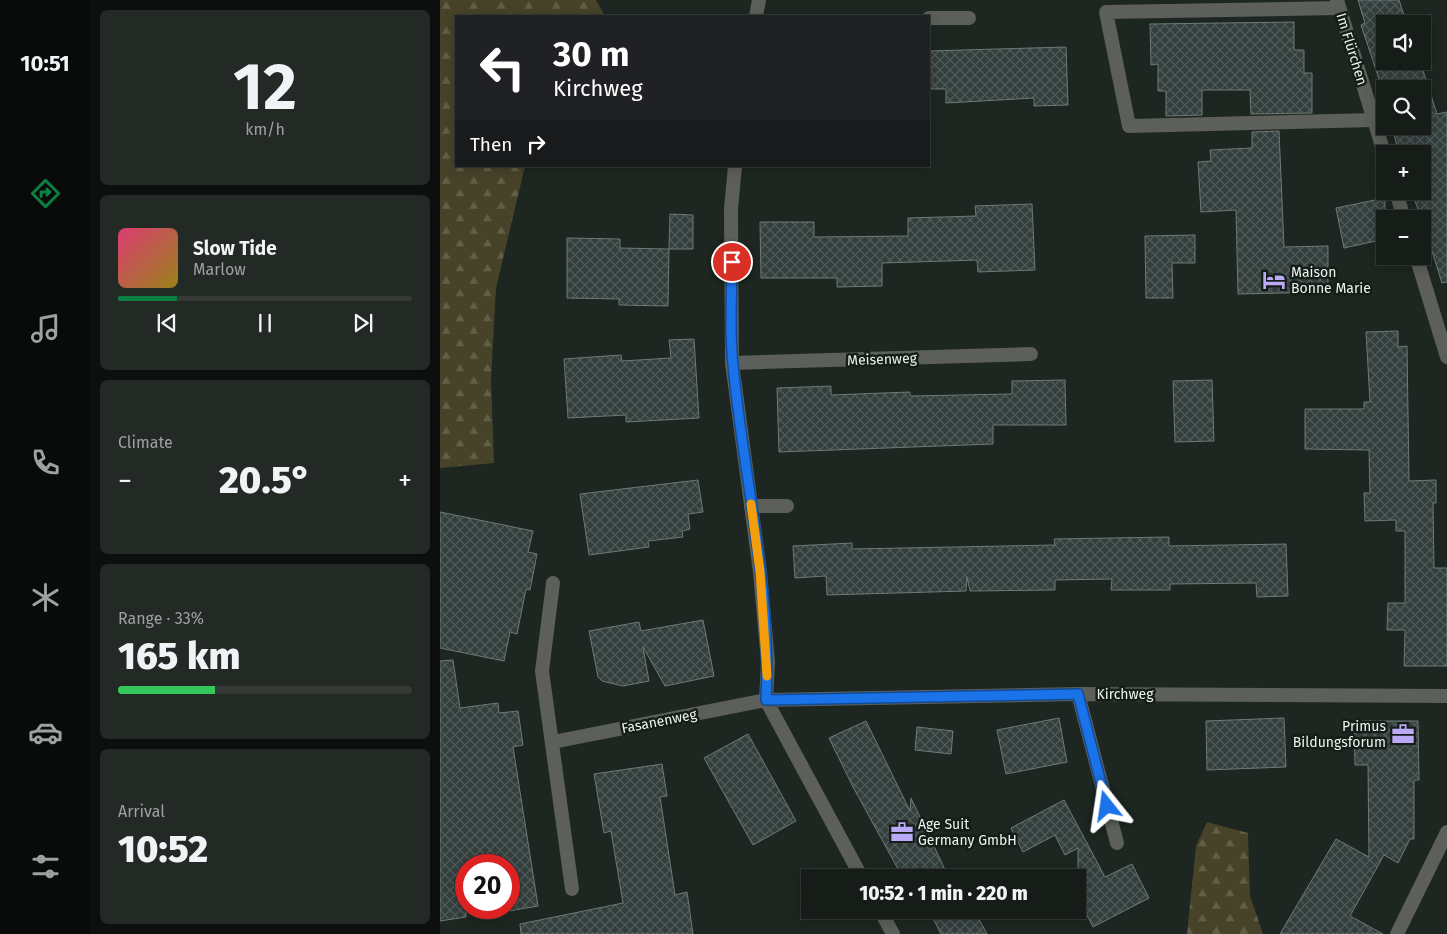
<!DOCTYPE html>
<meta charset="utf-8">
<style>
body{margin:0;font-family:"Fira Sans",sans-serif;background:#232925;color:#f1f3f6;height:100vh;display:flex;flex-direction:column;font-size:19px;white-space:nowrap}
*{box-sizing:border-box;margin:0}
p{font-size:16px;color:#9ea1a2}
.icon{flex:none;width:28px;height:28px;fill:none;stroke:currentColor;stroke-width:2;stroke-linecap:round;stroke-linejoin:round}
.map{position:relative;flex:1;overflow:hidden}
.drawer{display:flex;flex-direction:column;gap:10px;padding:10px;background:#0c0f0d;width:350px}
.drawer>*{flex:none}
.hud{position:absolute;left:15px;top:15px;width:475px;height:152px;border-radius:0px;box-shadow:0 2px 12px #0003,0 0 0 1px #353a37;background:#202124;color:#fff;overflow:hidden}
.controls{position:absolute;left:936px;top:15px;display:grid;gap:10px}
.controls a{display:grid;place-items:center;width:55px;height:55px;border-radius:0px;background:#161c18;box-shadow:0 2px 12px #0003,0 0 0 1px #353a37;font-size:25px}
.speed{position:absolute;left:15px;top:854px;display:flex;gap:10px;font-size:25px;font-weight:700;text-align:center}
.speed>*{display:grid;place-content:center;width:65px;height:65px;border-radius:50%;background:#161c18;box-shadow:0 2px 12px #0003,0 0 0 1px #353a37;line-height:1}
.speed .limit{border:8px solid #d22;background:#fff;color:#111}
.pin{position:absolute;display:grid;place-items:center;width:42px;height:42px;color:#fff;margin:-21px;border:2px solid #fff;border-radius:50%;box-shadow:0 1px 5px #0007}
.me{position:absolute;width:55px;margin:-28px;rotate:345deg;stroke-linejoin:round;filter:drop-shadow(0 0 4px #0008)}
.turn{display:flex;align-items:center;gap:18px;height:105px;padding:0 15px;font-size:22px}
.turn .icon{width:65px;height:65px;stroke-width:2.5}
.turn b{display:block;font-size:35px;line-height:42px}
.then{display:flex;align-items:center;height:48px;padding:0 15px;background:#0003;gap:10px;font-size:19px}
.big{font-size:38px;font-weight:800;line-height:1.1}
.drawer .widget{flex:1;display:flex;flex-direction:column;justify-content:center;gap:8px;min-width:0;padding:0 18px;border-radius:8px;background:#232925}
.drawer .dial{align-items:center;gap:0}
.dial b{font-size:65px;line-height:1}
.song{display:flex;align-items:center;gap:15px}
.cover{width:60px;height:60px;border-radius:8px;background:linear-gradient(135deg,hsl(340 70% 55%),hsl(50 70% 35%))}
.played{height:5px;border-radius:2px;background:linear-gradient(90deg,#0b8043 20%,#353a37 20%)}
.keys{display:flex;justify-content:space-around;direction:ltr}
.heat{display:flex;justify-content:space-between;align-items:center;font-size:28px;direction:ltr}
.charge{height:8px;border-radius:4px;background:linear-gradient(90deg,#34c759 33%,#353a37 0)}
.trip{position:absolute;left:361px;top:869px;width:285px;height:50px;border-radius:0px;background:#161c18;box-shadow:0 2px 12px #0003,0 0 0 1px #353a37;font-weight:800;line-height:50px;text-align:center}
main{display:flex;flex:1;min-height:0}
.tab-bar{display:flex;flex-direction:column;width:90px;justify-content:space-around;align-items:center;background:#090b0a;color:#9ea1a2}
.tab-bar .icon{width:35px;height:35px}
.tab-bar .selected{color:#0b8043}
.tab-bar b{font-size:22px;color:#f1f3f6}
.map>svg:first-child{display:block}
.forest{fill:url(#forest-firs)}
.building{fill:url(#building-cross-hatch);stroke:#6d7a78}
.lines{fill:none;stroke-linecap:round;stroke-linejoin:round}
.service{stroke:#5c5f5a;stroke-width:14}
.minor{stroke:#5c5f5a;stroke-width:14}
.tertiary{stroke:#5c5f5a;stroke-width:14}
.route-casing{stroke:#114b97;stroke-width:12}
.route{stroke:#1a73e8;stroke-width:9}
.slow{stroke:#f59e0b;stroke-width:9}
.labels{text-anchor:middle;stroke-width:5;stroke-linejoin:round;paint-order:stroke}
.street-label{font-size:14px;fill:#edf3ee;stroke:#141d17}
.poi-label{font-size:14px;fill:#edf3ee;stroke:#141d17;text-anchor:start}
</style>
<main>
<nav class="tab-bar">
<b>10:51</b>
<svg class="icon selected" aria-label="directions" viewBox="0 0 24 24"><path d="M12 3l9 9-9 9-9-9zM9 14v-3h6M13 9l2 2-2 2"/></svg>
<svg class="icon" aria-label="music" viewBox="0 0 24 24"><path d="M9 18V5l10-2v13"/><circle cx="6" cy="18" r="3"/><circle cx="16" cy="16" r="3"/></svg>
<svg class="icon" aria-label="phone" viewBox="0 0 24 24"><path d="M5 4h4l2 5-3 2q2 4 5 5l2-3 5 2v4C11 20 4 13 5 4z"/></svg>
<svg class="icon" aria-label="climate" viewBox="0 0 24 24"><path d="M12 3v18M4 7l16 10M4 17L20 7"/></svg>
<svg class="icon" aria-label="car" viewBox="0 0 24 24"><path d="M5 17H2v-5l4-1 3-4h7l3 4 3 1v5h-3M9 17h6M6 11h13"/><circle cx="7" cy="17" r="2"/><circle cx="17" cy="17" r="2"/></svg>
<svg class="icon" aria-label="filters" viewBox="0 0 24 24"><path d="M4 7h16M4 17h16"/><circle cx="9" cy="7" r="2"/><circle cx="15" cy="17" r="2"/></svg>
</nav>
<section class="drawer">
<div class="widget dial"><b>12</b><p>km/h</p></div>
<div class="widget">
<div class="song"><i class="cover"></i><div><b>Slow Tide</b><p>Marlow</p></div></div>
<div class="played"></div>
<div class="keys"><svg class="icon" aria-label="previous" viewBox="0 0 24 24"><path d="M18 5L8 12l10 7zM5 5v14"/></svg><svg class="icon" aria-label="pause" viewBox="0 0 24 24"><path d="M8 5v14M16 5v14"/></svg><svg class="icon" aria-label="next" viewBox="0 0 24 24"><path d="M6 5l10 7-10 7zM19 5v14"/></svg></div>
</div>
<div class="widget"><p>Climate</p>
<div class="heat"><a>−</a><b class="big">20.5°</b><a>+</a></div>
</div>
<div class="widget"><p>Range · 33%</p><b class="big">165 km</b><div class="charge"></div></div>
<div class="widget"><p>Arrival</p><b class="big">10:52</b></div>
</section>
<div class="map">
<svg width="1007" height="934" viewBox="0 0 1007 934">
<defs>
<pattern id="forest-firs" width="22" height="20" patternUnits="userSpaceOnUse" patternTransform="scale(1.25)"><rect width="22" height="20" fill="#464329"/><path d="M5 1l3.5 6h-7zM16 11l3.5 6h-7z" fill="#615f48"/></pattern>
<pattern id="building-cross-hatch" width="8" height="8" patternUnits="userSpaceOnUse" patternTransform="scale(1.25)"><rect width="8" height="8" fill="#333f3d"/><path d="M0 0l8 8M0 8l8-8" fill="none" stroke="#515b59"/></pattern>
</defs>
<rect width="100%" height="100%" fill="#1d2620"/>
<path class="forest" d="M0,0H156L165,16H16V166H85L56,288L51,379L54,463L0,468Z
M767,822L808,833L810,896L823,934H747L756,846Z"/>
<path class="building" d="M918,0H959L967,24H945V61H980L997,114L1007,112V282L1002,283L982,219L971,191H982V154H959L952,126H982V89H945V97L921,25L925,23Z
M854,22V50H864V73H872V113L811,114L810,90H762V115L726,116V91H718V64L711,65L710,24Z
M626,47L628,105L594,106V98L506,103V89H489V51Z
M839,131L844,247L888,246V292L798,294L796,210L761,212L758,162L771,161L770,150L812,148V132Z
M945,198V239L904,248L896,208Z
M592,204L595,270L538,272L537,260L442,263V286L397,287V278H321L320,222H374V237L468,236V218L536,216L535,206Z
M230,214L253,215V249H229L228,306L179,305V299L127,298V238L180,239V248L229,249Z
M755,235V263H732L733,298H706L705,236Z
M958,331V347L967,346L969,481L996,480V503H993L994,568H1007V666H964L965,630H947L948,603H965V531H956V520L925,521L924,493H930L929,450L865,449V409H924V402H930L926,332Z
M254,339L259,418L186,422V415L128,418L124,359L181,355L182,361L231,358L229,340Z
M625,380L626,425H553V444L339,452L337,388L391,386V395L470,392V396L572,394V381Z
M772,380L774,441L735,442L733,381Z
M258,480L263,512L248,514L250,529L242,531L243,537L208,541L209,547L149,555L140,494Z
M0,512L93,531L88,552L97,554L90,590L86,589L77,634L70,632L64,661L0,648Z
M729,537V546L846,544L848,596L817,597L816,583L730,584V590H671L672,579L615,580V590L530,591L527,577L526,591L387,595L386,576L355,578L353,546L412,543V549L615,545L614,539Z
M263,620L274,676L225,686L203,647L209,681L183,686L162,681L158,677L149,631L199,622L201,631Z
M13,660L20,708L58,703L59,713L78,711L83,745L73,747L98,906L69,911V865H26V917L0,921V661Z
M619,718L627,762L566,774L557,730Z
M844,718L846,767L767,770L766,721Z
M426,721L470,811L471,798L509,878H463L413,787L389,738Z
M914,721H978L979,780H974V839H970L958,863L944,855L910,916L943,934H840L896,839L929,857L928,765H915Z
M477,727L513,731L511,754L475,750Z
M308,734L356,821L313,845L264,758Z
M222,764L227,796L220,797L235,895L247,892L253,934H81L80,924L183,903L171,831L164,833L154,774Z
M624,800L665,877L692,864L709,898L653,927L638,897V848L625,855L615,835L583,852L571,828Z
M489,910H534L547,934H501Z"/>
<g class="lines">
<path class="service" d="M899,8L666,12L689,126L934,120
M311,506H347
M638,694L677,843"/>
<path class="minor" d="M316,16L319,0
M489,18H529
M295,166L291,209L292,363L320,572L328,662L326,700
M292,363L591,354
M113,583L102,671L132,889
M326,700L422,878
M113,742L326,700L638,694L1007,696
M440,910L453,934
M957,934L1007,832"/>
<path class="tertiary" d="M897,0L945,156
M956,191L964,219
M976,256L1007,357"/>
</g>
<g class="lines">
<defs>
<path id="route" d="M292,262C292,296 289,331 293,364C303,476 332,587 326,700L638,694L667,806"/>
</defs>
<use href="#route" class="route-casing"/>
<use href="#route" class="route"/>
<path class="slow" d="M311,504L320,572L327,676"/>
</g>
<defs>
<symbol id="hotel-bare" viewBox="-9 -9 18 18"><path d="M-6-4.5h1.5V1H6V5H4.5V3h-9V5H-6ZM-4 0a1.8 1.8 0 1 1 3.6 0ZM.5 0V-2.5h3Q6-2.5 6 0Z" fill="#bbaaf6" stroke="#141d17" stroke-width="2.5" paint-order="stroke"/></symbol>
<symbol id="office-bare" viewBox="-9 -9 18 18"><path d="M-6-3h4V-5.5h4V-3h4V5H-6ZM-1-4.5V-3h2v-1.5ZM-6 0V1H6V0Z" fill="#bbaaf6" stroke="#141d17" stroke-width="2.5" paint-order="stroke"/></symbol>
</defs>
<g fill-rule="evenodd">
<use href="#hotel-bare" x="818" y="264" width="32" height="32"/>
<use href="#office-bare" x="947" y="718" width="32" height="32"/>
<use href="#office-bare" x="446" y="816" width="32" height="32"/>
</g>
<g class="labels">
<g class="street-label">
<text transform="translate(912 49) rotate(73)" y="5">Im Flürchen</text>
<text transform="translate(442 359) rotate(-2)" y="5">Meisenweg</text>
<text x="685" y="699">Kirchweg</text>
<text transform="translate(219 721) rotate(-11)" y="5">Fasanenweg</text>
</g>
<g class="poi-label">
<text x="851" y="277">Maison<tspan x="851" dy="16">Bonne Marie</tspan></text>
<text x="946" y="731" text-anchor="end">Primus<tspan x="946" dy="16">Bildungsforum</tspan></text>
<text x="478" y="829">Age Suit<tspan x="478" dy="16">Germany GmbH</tspan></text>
</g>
</g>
</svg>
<div class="controls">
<a><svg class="icon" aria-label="sound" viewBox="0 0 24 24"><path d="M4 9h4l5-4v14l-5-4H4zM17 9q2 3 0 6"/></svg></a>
<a><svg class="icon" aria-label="search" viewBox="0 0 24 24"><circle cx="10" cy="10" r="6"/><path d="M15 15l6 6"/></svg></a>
<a>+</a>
<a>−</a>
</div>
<div class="speed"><div class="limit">20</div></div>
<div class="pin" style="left:292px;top:262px;background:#d93025"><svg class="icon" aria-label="arrive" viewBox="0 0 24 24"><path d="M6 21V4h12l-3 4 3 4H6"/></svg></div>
<svg class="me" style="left:667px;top:806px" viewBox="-20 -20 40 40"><path d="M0-17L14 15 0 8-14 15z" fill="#1a73e8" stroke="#fff" stroke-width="4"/></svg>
<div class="trip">10:52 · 1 min · 220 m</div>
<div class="hud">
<div class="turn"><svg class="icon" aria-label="left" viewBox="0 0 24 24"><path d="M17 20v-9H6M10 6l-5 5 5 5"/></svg><div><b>30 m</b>Kirchweg</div></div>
<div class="then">Then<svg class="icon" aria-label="right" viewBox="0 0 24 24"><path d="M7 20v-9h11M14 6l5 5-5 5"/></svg></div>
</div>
</div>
</main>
